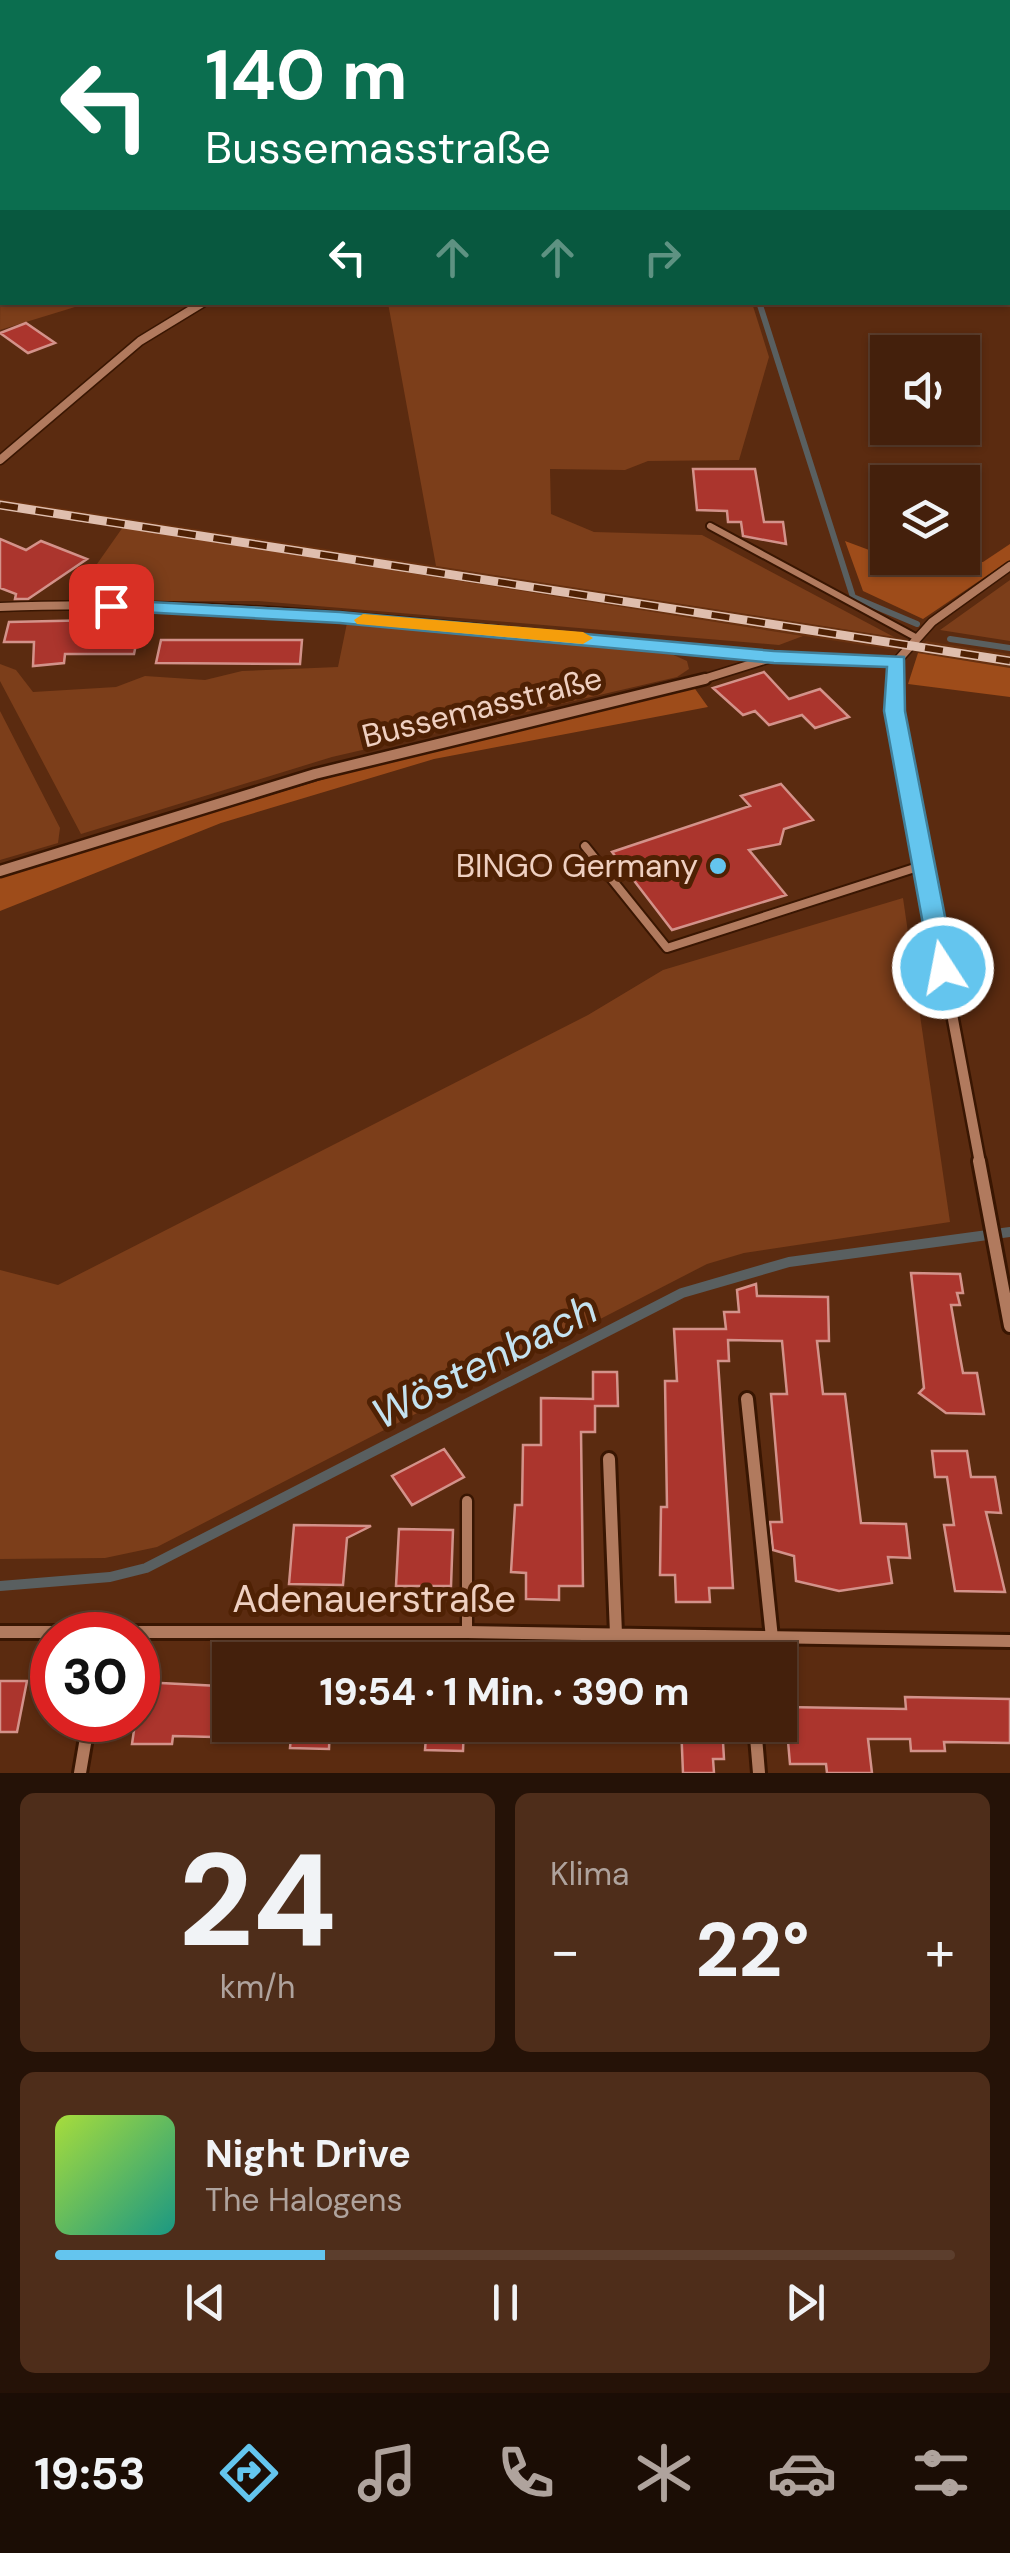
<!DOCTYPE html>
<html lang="de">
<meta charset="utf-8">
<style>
body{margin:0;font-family:"DM Sans",sans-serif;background:#4e2d1a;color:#f1f3f6;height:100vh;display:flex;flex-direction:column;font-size:38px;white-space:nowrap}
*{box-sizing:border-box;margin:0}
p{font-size:32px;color:#afa39d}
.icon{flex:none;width:55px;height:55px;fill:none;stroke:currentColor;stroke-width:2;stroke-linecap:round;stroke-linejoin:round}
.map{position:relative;height:1773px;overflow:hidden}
.sheet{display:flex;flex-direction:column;gap:20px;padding:20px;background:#251207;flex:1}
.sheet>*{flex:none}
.top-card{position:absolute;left:0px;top:0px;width:1010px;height:305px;box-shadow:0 2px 8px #0004,0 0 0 2px #5c3e2d;background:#0b6e4f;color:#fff;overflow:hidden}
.fabs{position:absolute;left:870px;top:335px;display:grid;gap:20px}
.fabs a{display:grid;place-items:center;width:110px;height:110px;border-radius:0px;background:#44200c;box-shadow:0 2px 8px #0004,0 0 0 2px #5c3e2d;font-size:50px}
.speed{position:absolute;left:30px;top:1612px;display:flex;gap:20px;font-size:50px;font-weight:700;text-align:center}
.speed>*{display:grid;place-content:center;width:130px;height:130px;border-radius:50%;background:#44200c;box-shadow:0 2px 8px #0004,0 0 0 2px #5c3e2d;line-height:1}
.speed .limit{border:15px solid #d22;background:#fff;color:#111}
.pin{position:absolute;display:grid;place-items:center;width:85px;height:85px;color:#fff;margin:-42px;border-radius:20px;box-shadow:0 5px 15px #0006}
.me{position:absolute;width:110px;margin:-55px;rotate:349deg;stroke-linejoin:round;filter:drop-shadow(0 0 8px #0008)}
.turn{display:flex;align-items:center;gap:35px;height:210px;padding:0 40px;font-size:45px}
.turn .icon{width:130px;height:130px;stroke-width:2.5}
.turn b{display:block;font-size:70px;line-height:85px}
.lanes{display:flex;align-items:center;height:95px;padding:0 40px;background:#0003;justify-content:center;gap:50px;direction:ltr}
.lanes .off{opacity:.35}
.big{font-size:75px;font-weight:800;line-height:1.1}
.sheet .widget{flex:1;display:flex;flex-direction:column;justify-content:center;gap:15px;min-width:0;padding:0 35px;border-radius:15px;background:#4e2d1a}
.sheet .dial{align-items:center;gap:0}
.dial b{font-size:130px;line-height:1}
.song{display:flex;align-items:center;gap:30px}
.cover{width:120px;height:120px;border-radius:15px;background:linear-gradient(135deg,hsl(80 70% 55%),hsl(170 70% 35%))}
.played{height:10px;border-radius:5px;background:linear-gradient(90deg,#64c5ee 30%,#5c3e2d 30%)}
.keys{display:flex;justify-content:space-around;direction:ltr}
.heat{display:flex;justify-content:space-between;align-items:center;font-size:55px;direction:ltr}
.sheet .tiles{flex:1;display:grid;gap:20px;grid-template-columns:1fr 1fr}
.widget:last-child{grid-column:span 2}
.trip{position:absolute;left:212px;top:1642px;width:585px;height:100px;border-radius:0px;background:#44200c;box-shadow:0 2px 8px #0004,0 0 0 2px #5c3e2d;font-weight:800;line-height:100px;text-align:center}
.dock{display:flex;height:160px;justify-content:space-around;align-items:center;background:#1b0d05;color:#afa39d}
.dock .icon{width:70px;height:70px}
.dock .selected{color:#64c5ee}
.dock b{font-size:45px;color:#f1f3f6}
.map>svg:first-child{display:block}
.built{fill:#683110}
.green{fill:#7c3e1a}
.forest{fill:#9e4c1a}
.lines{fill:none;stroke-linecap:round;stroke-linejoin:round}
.stream-far2{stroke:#595f60;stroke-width:5}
.stream-far1{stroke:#595f60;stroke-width:6}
.stream{stroke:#595f60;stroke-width:10}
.building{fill:#ab352d;stroke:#d3928a;stroke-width:2.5}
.lane-far2-casing{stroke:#391602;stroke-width:10}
.lane-far1-casing{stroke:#391602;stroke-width:12}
.lane-casing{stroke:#391602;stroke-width:15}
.street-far3-casing{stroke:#391602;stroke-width:10}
.street-far2-casing{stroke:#391602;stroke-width:11}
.street-far1-casing{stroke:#391602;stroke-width:15}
.street-casing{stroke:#391602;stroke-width:18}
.lane-far2{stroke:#b17a5e;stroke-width:6}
.lane-far1{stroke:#b17a5e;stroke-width:8}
.lane{stroke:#b17a5e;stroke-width:10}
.street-far3{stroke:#b17a5e;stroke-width:6}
.street-far2{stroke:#b17a5e;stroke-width:8}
.street-far1{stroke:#b17a5e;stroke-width:10}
.street{stroke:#b17a5e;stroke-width:12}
.rail-casing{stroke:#dfbeae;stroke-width:9}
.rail{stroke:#4f2104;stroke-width:6;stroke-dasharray:18;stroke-linecap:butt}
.route{fill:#64c5ee;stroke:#41809b;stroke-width:2.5}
.slow{fill:#f59e0b}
.poi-dot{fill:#64c5ee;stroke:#4f2104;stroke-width:4}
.labels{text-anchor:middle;stroke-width:10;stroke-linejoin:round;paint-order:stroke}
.street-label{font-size:32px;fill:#efd0c1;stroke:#4f2104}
.poi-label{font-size:32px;fill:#efd0c1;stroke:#4f2104;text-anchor:end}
.near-street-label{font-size:38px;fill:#efd0c1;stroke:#4f2104}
.near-water-label{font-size:42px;font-style:italic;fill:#c4e2f0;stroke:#4f2104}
</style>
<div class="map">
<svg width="1010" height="1773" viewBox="0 0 1010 1773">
<rect width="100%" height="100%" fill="#5b2b10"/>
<path class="built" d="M0,499L436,566L905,639L896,650L803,636L0,509Z
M926,641L1010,654V668L918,653Z"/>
<path class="green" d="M2,78V302L88,303L0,330Z
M388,303H752L769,357L739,460L648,461L625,470L550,469L551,514L594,532L702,535L894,637L436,566Z
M123,527L803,636L779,645L258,601H71Z
M1010,579V641L940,630L1010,580Z
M347,623L667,652L687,661L689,669L677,677L332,757L81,834L0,681V664L16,670L33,692L116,687L145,676L205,680L242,671L338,667Z
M0,711L60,828L58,843L0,860Z
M903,898L950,1222L744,1253L707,1264L157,1547L105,1558L0,1559V1270L58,1285L588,1015L663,970Z"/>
<path class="forest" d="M845,541L904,563L983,562L1010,544V560L923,619L863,591Z
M918,653L1010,668V697L908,684Z
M693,686L708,707L434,759L221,823L0,911V876L368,766Z"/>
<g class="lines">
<path class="stream-far2" d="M0,87L2,81"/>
<path class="stream-far1" d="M759,302L853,597L917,624
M950,639L1010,648"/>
<path class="stream" d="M0,1586L110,1577L146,1568L682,1293L789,1262L1010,1232"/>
</g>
<path class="building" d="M26,323L55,343L28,353L0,333Z
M693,469H755L764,522H783L786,544L743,536L741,522H728L727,511L697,510Z
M0,539L26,550L41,541L87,559L28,599H15L16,594L0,588Z
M100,616H142L134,654H65L64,663L33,666L34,642H4L9,622L99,620Z
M161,640H302L300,664L156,663Z
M764,672L789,699L820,689L849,717L815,728L802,715L769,725L755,711L743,715L713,688Z
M781,784L813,820L784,829L780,844L749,850L786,895L672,930L612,852L750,806L741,796Z
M911,1273L960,1274L963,1293H957L960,1305H951L958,1346L963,1373H977L984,1414L946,1413L919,1393L924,1388Z
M756,1284L757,1296L828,1297L829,1341H817L823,1394H845L861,1523L906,1524L910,1558L888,1557L892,1583L839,1591L796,1581L794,1556L773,1550L770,1522H782L771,1394H787L782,1341L728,1340L729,1361H718L733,1588H709L710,1602H676L675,1575H660L661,1507H667L665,1381H677L674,1329H726L724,1312H739L737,1290Z
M593,1372H617L618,1406H595V1432H581L583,1586H559V1600L526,1599V1573L511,1572L515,1505H522L523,1445H541V1398L593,1399Z
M444,1449L464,1477L412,1505L392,1476Z
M932,1451H967L971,1477H995L1001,1513L986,1512L1005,1592L955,1591L944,1525H954L947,1477H935Z
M294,1525L371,1526L347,1538L343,1585L289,1584Z
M399,1529L453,1530L451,1586H396Z
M0,1681H27L17,1732H0Z
M141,1682L219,1686V1694H230V1725H215L214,1737L173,1736L172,1744H132Z
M905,1697L1010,1699V1743L944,1742L945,1751H911L910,1739H868L872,1773H827L826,1764H790L785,1707L906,1709Z
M292,1725H330L329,1749L290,1748Z
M427,1725H464L463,1751L425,1750Z
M681,1725H722L724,1759H713L714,1773H683Z"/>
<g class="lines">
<defs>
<path id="lane-far2" d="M710,526L917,638"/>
<path id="lane-far1" d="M585,846L667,948L924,865"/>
<path id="lane" d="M467,1501V1631"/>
<path id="street-far3" d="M0,61L2,54"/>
<path id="street-far2" d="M0,460L140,341L204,302
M0,607C253,597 515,634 768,657
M897,661L932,622L1010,566
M697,681L774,657L897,661
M896,681L897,661"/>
<path id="street-far1" d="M896,679L895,711L980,1163
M0,871L315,774L705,679"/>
<path id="street" d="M979,1161L1010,1326
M747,1399L772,1638
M609,1459L616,1634
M0,1632H467L1010,1641
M748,1637L750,1660
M755,1725L759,1773
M80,1773L89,1720"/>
</defs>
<use href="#lane-far2" class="lane-far2-casing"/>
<use href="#lane-far1" class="lane-far1-casing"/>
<use href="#lane" class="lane-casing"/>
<use href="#street-far3" class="street-far3-casing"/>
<use href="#street-far2" class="street-far2-casing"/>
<use href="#street-far1" class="street-far1-casing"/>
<use href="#street" class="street-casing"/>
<use href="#lane-far2" class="lane-far2"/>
<use href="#lane-far1" class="lane-far1"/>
<use href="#lane" class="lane"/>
<use href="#street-far3" class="street-far3"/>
<use href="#street-far2" class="street-far2"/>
<use href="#street-far1" class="street-far1"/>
<use href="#street" class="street"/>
<defs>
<path id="rail" d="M0,505L1010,661"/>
</defs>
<use href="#rail" class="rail-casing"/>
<use href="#rail" class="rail"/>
</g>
<path class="route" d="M111,600L340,612L774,651L904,657L905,711L955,968L943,977L931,968L884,711L887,667L774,663L340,623L104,610V602Z"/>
<path class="slow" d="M363,614L583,632L593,638L583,644L357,624L354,620Z"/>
<circle class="poi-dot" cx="718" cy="866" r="10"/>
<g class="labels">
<g class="street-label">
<text transform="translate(482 707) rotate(-14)" y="11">Bussemasstraße</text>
</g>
<g class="poi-label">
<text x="698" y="877">BINGO Germany</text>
</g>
<g class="near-street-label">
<text x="374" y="1612">Adenauerstraße</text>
</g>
<g class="near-water-label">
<text transform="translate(484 1361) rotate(-27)" y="15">Wöstenbach</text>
</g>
</g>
</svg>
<div class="fabs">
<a><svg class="icon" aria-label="sound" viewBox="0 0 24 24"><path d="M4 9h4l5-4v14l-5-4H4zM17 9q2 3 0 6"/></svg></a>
<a><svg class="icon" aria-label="layers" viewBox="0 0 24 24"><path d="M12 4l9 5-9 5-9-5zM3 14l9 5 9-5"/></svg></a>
</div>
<div class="speed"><div class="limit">30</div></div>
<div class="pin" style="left:111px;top:606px;background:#d93025"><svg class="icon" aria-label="arrive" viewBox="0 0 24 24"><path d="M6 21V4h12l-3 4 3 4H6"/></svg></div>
<svg class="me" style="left:943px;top:968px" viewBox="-20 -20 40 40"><circle r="17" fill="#64c5ee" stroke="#fff" stroke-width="3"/><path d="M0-11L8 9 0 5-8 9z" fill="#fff"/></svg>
<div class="trip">19:54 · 1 Min. · 390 m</div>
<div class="top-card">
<div class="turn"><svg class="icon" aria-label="left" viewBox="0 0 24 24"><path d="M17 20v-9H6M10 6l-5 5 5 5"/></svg><div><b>140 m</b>Bussemasstraße</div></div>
<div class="lanes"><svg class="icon" aria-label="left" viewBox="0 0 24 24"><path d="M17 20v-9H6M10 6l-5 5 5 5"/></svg><svg class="icon off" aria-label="ahead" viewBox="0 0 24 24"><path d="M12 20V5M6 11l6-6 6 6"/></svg><svg class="icon off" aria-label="ahead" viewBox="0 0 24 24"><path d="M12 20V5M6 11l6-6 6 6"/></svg><svg class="icon off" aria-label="right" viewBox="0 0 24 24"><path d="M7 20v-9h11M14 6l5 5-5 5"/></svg></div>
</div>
</div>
<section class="sheet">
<div class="tiles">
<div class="widget dial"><b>24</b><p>km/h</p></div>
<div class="widget"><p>Klima</p>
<div class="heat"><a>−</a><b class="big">22°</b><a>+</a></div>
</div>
<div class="widget">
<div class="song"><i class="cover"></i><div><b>Night Drive</b><p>The Halogens</p></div></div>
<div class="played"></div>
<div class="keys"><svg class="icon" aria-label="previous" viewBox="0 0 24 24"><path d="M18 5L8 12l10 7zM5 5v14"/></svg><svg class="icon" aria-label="pause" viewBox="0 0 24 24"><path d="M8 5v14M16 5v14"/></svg><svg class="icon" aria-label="next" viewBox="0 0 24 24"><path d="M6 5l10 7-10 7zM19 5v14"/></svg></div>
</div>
</div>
</section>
<nav class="dock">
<b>19:53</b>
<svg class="icon selected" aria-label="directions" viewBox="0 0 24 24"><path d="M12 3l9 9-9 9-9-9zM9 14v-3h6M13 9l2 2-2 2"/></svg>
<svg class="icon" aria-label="music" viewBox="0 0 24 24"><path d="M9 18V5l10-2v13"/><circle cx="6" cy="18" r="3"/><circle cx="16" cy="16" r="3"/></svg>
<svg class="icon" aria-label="phone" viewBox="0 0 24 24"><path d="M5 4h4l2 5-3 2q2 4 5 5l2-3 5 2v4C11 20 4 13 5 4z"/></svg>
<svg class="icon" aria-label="climate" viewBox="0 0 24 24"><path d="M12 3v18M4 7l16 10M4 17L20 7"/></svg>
<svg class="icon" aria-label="car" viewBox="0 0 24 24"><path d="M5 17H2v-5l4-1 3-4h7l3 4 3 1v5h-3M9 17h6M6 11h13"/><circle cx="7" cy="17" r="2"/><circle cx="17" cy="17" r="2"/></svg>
<svg class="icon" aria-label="filters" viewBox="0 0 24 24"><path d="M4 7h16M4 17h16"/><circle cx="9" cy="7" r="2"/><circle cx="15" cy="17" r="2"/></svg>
</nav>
